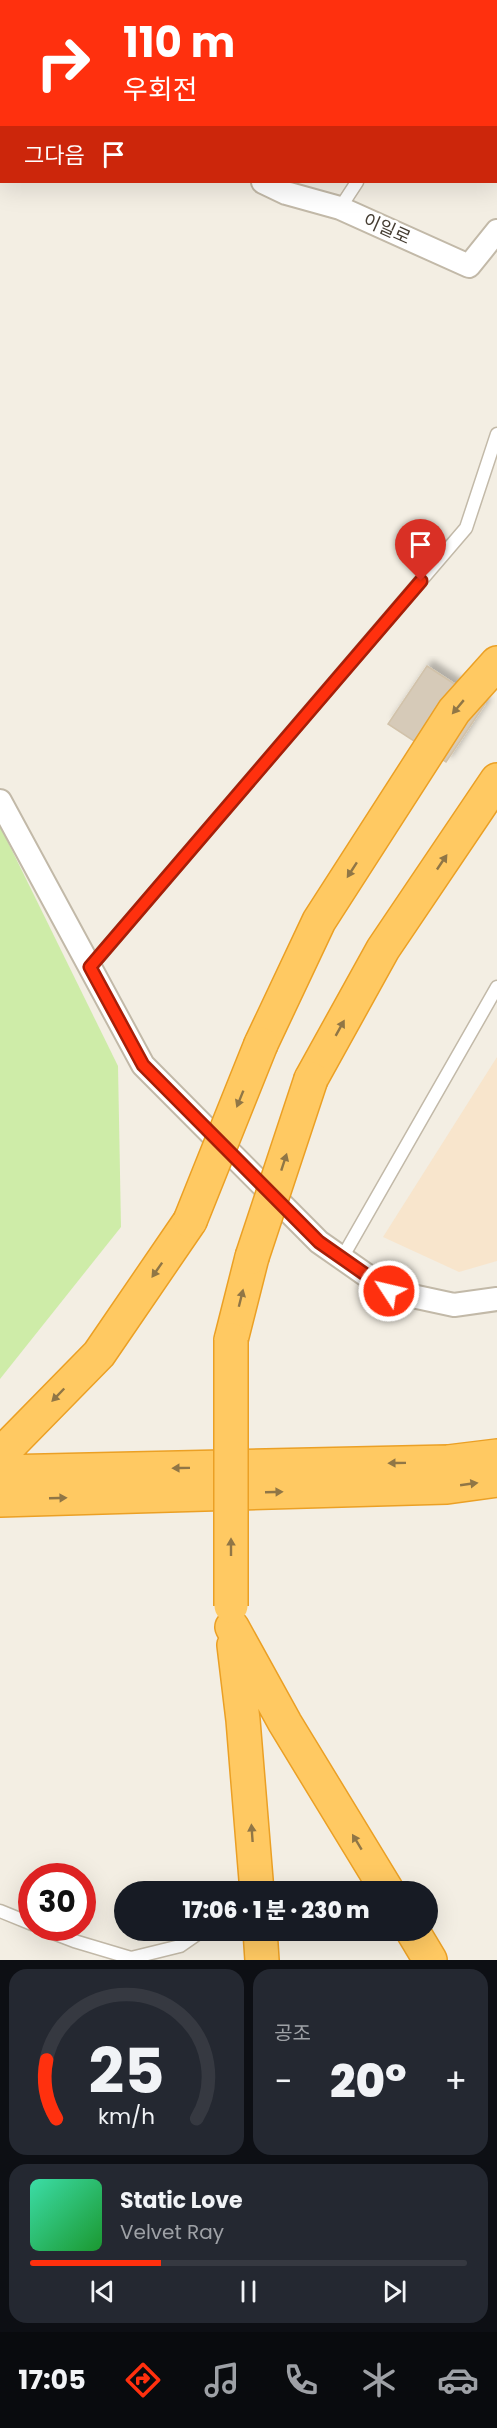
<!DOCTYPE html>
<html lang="ko">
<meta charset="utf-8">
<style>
body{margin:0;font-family:Poppins,"Noto Sans KR",sans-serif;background:#242831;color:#f1f3f6;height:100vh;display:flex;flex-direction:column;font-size:22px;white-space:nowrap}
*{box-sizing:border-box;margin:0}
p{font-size:20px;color:#9ea1a6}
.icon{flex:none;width:33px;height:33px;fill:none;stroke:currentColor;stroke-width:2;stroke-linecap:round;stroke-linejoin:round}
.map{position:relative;height:1960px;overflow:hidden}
.drawer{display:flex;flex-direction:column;gap:9px;padding:9px;background:#0d0f14;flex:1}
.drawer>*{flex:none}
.guide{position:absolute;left:0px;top:0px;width:498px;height:183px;box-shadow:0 6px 24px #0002;background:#ff300e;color:#fff;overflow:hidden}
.speed{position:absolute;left:18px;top:1863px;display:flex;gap:12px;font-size:30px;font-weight:700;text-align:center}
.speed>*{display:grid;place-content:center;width:78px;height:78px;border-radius:50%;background:#171b24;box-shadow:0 6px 24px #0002;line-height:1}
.speed .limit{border:9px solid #d22;background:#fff;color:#111}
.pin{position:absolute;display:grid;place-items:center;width:51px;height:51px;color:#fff;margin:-62px -26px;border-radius:50% 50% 50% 0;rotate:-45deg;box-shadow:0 0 6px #0007}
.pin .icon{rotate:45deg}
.me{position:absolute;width:66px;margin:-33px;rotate:305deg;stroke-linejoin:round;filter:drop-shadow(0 0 4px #0008)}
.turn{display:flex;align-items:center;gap:21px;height:126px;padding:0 24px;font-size:27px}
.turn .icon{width:78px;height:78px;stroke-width:2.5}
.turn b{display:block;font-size:42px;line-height:51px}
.then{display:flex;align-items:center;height:57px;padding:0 24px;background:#0003;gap:12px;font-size:22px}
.big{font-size:45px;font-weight:800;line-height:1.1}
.drawer .widget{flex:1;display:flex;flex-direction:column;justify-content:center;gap:9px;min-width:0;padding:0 21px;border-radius:18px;background:#242831}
.drawer .dial{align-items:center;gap:0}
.dial svg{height:156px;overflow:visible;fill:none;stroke:#363941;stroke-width:7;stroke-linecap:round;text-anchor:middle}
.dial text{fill:#f1f3f6;stroke:none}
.song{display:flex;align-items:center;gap:18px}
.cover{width:72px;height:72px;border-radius:9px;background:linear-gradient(135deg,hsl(160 70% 55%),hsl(130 70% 35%))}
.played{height:6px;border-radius:3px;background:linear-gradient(90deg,#ff300e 30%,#363941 30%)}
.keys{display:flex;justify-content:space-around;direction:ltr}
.heat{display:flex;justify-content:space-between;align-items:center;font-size:33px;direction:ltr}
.drawer .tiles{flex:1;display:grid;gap:9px;grid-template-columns:1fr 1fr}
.widget:last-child{grid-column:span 2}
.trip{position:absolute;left:114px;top:1881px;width:324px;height:60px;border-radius:30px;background:#171b24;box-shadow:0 6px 24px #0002;font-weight:800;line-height:60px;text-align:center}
.tab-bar{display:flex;height:96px;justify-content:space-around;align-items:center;background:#090b0e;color:#9ea1a6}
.tab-bar .icon{width:42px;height:42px}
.tab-bar .on{color:#ff300e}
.tab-bar b{font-size:27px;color:#f1f3f6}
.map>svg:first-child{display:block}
.commercial{fill:#f8e5cc}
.green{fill:#ceeca8}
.building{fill:#d6cab8;stroke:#d1c2aa;stroke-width:1.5;filter:url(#shadow)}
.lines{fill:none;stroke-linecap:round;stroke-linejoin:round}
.lane-casing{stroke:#c2b9a8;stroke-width:15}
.street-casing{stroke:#c2b9a8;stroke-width:26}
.highway-casing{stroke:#eba025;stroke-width:36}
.lane{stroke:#fff;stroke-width:12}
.street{stroke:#fff;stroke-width:22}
.highway{stroke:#ffc962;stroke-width:33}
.highway-bridge-casing{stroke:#eba025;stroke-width:36;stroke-linecap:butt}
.highway-bridge{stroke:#ffc962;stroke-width:33}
.oneway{fill:#907646}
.route-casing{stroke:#a61f09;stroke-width:15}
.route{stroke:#ff300e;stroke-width:10}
.labels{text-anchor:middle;stroke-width:5;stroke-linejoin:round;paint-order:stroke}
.street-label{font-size:18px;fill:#463e33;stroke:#fff}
</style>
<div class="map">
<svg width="497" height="1960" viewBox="0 0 497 1960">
<defs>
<filter id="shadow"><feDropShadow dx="5.5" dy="-5.5" stdDeviation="3" flood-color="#0004"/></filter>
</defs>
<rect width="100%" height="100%" fill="#f3eee3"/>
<path class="commercial" d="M497,1057V1261L459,1272L383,1237Z"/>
<path class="green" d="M0,826L118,1066L121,1227L0,1379Z"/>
<path class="building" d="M427,666L485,704L446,762L388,724Z"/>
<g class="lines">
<defs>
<path id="lane" d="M421,2L422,0
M340,208L357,182
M90,967L466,528L497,434
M342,1258L497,987
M0,1911L32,1924
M40,1928L74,1941L131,1958L180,1946L203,1930"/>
<path id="street" d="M0,3L2,4
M263,182L286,193L340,208L469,266L497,231
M0,801L143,1065L319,1242L389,1291L454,1305L497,1299"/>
<path id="highway" d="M261,1044L319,921L454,711L497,663
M311,1079L383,949L497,780
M231,1340L252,1257
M0,1455L99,1354L190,1221
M0,1472L448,1462L497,1456
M0,1500L447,1487L497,1480
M232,1627L285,1723L388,1892
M234,1645L243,1720L257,1892
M260,1930L262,1960
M412,1930L430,1960"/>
</defs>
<use href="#lane" class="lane-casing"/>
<use href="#street" class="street-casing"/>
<use href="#highway" class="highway-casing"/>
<use href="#lane" class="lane"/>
<use href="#street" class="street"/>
<use href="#highway" class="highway"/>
<defs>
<path id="highway-bridge" d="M190,1221L261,1044
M252,1257L311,1079
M231,1606V1340"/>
</defs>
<use href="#highway-bridge" class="highway-bridge-casing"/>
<use href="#highway-bridge" class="highway-bridge"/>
</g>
<defs><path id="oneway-solid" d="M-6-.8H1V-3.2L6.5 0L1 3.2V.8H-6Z" transform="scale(1.5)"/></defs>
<g class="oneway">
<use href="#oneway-solid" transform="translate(458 707) rotate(130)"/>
<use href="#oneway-solid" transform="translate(442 862) rotate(-56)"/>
<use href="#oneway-solid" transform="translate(352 870) rotate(123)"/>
<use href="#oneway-solid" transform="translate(340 1028) rotate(-61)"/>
<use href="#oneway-solid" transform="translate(240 1099) rotate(112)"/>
<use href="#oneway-solid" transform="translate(284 1162) rotate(-72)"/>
<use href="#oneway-solid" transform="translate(157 1270) rotate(125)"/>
<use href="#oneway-solid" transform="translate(241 1298) rotate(-76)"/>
<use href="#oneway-solid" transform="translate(58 1395) rotate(134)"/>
<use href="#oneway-solid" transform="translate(397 1463) rotate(179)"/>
<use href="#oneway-solid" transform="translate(181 1468) rotate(179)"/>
<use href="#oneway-solid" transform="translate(469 1484) rotate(-8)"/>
<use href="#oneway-solid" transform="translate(274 1492) rotate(-2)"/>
<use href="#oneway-solid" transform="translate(58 1498) rotate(-2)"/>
<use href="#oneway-solid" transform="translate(231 1547) rotate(-90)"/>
<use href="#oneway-solid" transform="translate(252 1833) rotate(-94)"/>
<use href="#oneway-solid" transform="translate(357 1842) rotate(-121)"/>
</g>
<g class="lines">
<defs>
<path id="route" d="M389,1291L319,1242L143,1065L90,967L421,581"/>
</defs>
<use href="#route" class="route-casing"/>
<use href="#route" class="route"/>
</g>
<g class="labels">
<g class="street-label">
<text transform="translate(387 229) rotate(24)" y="6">이일로</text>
</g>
</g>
</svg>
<div class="speed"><div class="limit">30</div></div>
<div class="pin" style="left:421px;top:581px;background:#d93025"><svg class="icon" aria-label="arrive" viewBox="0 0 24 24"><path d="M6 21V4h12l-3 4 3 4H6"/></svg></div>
<svg class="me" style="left:389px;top:1291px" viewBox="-20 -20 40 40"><circle r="17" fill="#ff300e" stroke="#fff" stroke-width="3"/><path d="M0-11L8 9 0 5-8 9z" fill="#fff"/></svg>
<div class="trip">17:06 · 1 분 · 230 m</div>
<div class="guide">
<div class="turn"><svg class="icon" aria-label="right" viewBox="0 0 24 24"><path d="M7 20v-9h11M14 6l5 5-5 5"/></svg><div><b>110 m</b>우회전</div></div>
<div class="then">그다음<svg class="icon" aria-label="arrive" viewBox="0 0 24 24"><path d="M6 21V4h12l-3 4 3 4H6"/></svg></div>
</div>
</div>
<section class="drawer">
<div class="tiles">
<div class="widget dial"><svg viewBox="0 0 100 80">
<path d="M14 69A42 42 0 1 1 86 69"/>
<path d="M14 69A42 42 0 0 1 9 39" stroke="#ff300e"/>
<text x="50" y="56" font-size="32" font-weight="700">25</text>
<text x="50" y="72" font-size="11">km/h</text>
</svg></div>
<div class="widget"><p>공조</p>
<div class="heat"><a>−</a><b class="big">20°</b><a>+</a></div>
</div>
<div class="widget">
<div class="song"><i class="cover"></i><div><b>Static Love</b><p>Velvet Ray</p></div></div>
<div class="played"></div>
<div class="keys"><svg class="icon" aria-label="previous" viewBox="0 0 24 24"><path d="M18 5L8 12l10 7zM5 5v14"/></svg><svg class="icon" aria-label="pause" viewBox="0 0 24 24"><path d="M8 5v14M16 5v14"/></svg><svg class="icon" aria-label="next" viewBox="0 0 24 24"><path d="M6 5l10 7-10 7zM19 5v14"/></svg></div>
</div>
</div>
</section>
<nav class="tab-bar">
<b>17:05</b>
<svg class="icon on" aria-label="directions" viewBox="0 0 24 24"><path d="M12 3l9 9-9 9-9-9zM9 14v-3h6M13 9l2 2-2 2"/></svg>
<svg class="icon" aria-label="music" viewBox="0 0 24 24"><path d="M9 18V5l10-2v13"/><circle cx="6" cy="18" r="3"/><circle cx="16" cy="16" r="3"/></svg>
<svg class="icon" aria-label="phone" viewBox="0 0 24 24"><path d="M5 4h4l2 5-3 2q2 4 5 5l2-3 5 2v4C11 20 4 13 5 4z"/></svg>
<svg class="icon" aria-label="climate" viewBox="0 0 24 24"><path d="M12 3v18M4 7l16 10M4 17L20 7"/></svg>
<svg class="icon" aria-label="car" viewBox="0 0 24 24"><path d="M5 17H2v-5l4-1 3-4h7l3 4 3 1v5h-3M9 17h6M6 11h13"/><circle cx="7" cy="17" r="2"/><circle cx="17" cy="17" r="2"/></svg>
</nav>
